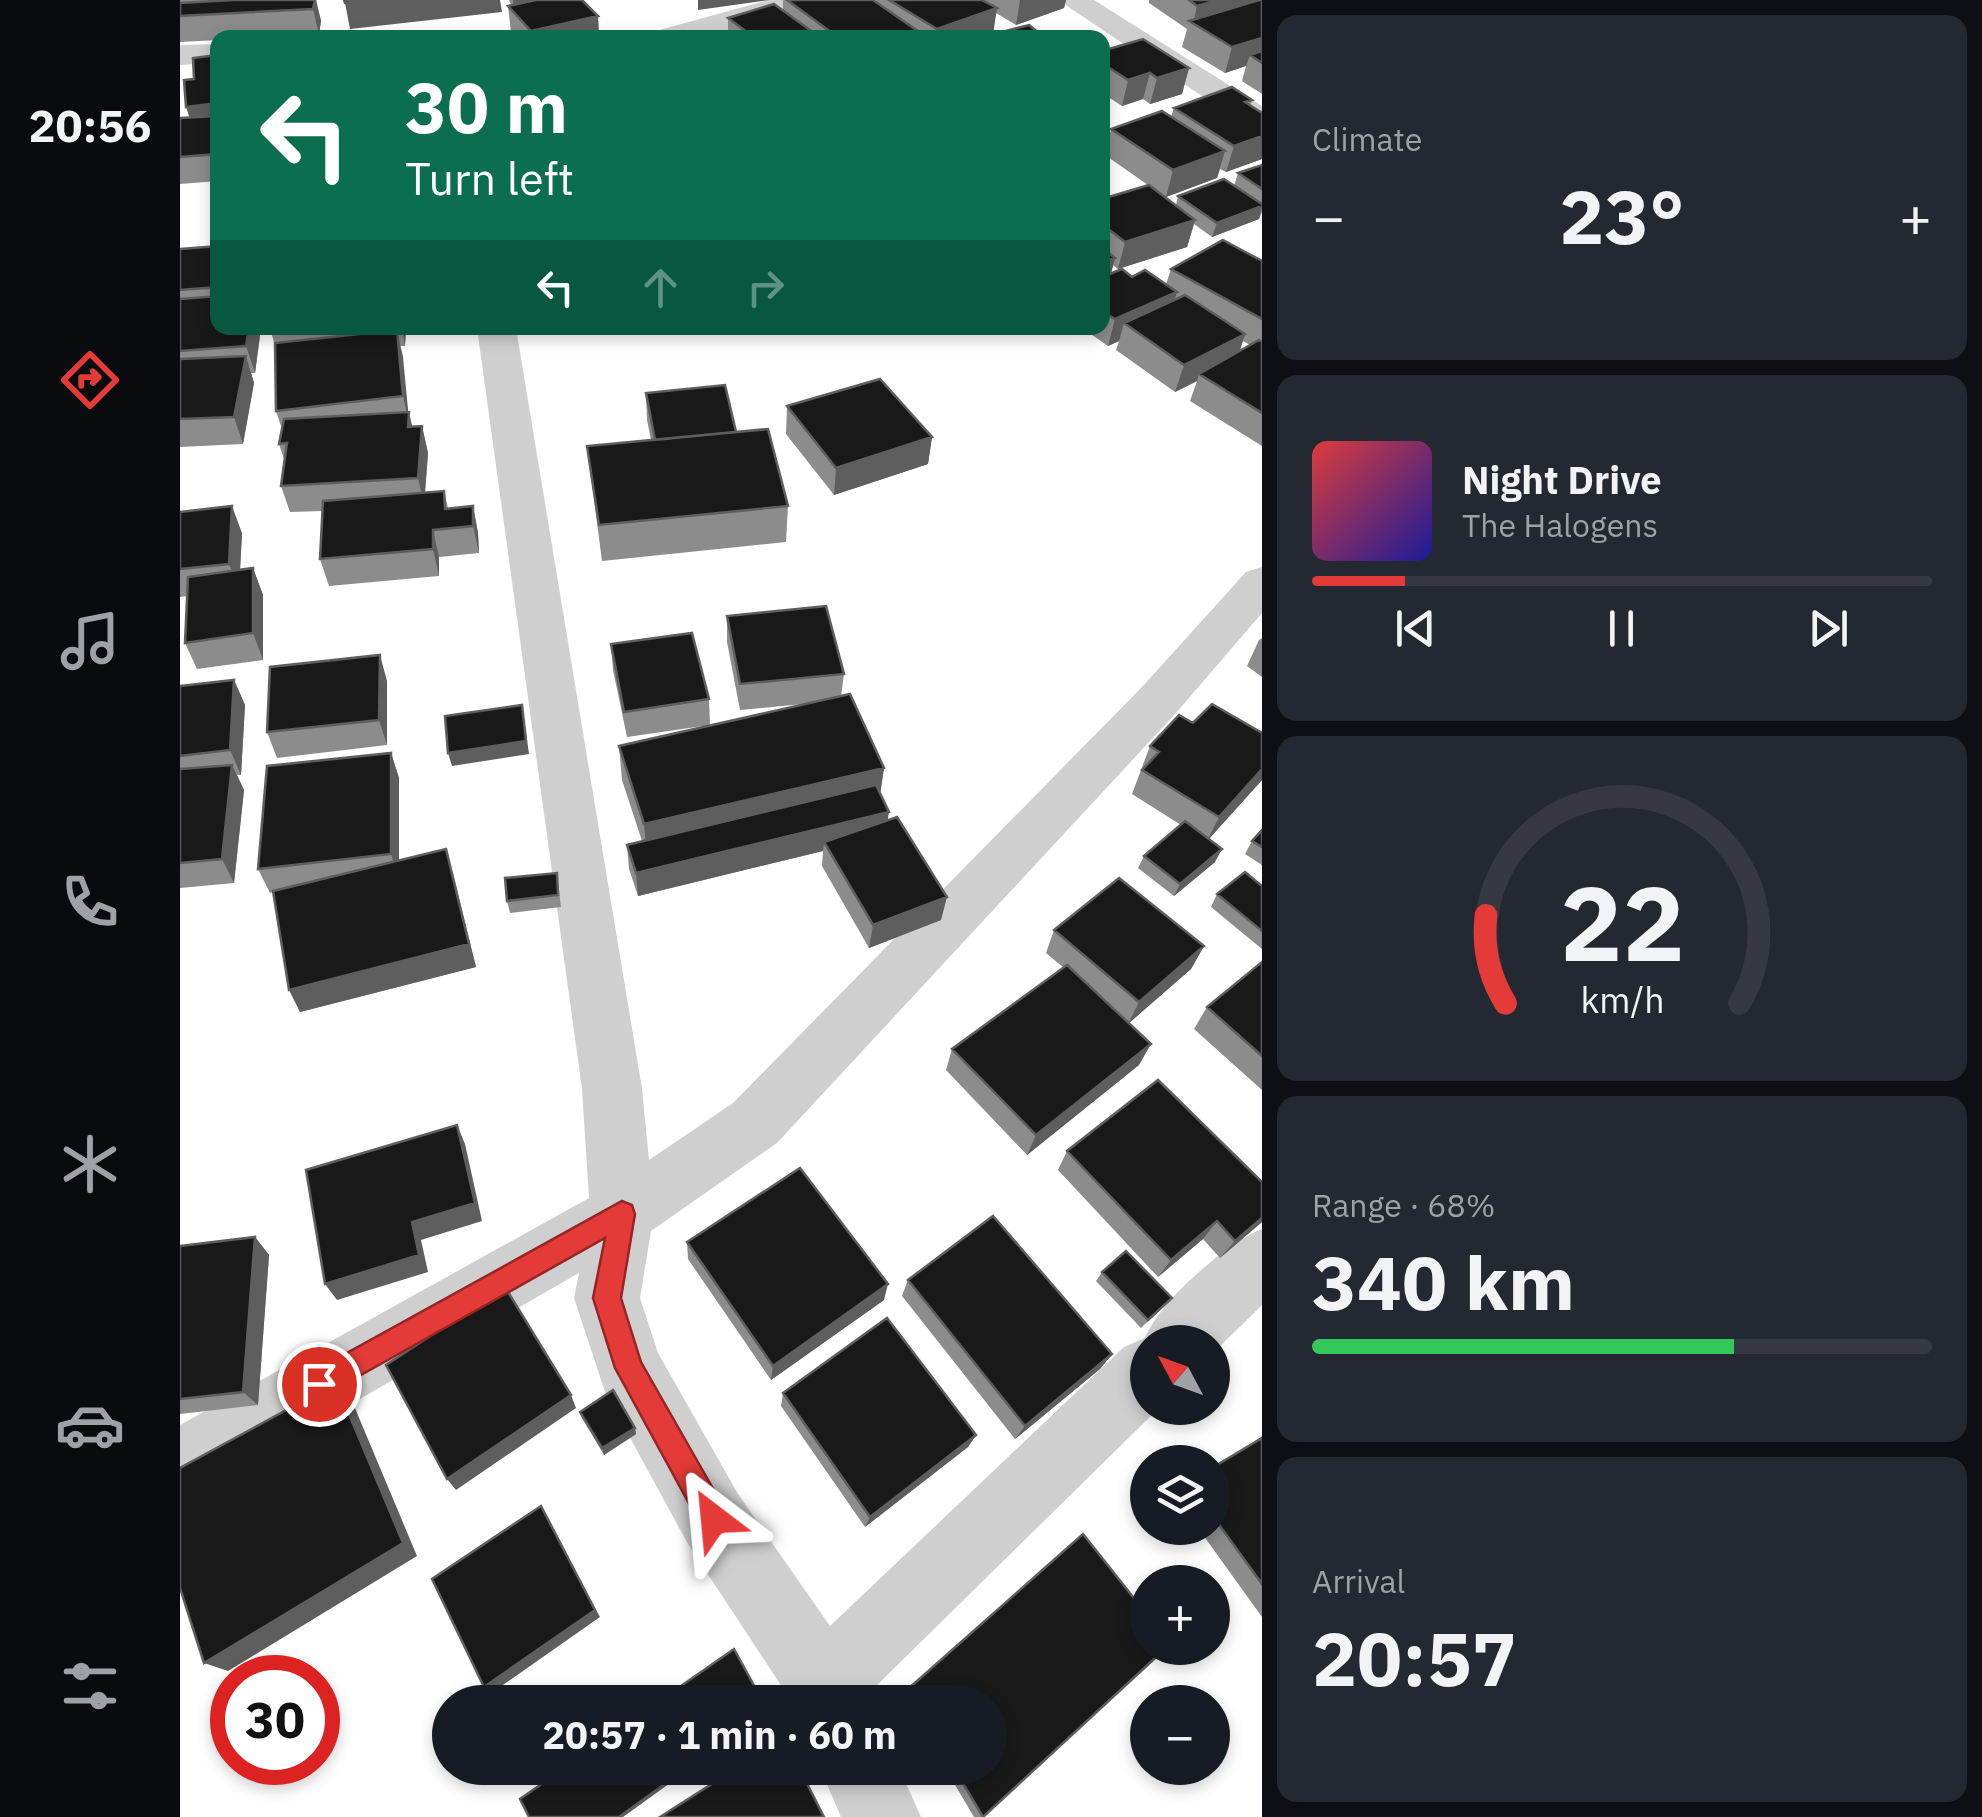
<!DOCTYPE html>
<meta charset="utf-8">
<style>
body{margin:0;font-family:"IBM Plex Sans",sans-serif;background:#242831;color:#f1f3f6;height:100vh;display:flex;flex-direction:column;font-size:38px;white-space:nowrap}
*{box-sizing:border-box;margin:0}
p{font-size:32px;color:#9ea1a6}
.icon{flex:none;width:55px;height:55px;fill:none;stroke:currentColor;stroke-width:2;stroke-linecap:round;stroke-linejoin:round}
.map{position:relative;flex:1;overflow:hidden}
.side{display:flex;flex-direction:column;gap:15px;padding:15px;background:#0d0f14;width:720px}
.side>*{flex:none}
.banner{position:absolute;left:30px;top:30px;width:900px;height:305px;border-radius:20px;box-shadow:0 5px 15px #0003;background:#0b6e4f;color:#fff;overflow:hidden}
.needle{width:65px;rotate:311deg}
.controls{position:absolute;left:950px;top:1325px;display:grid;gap:20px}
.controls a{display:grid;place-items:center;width:100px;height:100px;border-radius:50%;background:#171b24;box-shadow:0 5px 15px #0003;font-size:50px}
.speed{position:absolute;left:30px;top:1655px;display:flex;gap:20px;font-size:50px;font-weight:700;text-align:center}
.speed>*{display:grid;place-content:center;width:130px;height:130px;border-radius:50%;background:#171b24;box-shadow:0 5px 15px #0003;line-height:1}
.speed .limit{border:15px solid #d22;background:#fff;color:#111}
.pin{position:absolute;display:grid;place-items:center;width:85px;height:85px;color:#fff;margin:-42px;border:5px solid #fff;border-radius:50%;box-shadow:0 2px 10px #0007}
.me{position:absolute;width:110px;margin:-55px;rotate:331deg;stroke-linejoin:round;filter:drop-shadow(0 0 8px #0008)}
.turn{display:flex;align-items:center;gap:35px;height:210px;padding:0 30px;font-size:45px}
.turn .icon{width:130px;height:130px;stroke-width:2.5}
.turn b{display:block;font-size:70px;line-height:85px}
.lanes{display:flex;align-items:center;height:95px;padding:0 30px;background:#0003;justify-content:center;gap:50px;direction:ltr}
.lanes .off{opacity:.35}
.big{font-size:75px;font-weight:700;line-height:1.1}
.side .card{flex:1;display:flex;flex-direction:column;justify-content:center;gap:15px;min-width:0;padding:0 35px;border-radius:20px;background:#242831}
.side .dial{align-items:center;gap:0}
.dial svg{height:260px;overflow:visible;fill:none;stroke:#363941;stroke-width:7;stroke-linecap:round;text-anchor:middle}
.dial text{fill:#f1f3f6;stroke:none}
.song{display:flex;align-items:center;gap:30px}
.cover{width:120px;height:120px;border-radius:15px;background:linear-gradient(135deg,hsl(0 70% 55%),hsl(240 70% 35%))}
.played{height:10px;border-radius:5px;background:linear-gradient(90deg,#e53b38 15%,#363941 15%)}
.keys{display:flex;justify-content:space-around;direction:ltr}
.heat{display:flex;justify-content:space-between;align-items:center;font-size:55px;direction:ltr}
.charge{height:15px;border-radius:8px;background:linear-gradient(90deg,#34c759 68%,#363941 0)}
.trip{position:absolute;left:252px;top:1685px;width:575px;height:100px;border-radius:50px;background:#171b24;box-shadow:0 5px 15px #0003;font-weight:700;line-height:100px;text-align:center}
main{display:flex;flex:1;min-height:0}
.menu{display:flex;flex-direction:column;width:180px;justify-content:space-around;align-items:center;background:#090b0e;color:#9ea1a6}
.menu .icon{width:70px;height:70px}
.menu .current{color:#e53b38}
.menu b{font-size:45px;color:#f1f3f6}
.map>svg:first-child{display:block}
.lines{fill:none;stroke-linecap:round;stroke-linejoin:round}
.minor{fill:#cfcfcf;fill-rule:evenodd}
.wall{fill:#8c8c8c;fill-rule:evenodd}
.shaded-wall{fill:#5e5e5e}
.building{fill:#191919;stroke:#5e5e5e;stroke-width:2.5}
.route{fill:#e53b38;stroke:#952624;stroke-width:2.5}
</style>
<main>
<nav class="menu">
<b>20:56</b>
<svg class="icon current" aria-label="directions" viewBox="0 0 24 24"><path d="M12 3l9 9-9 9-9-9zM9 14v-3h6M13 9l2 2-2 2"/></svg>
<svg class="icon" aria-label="music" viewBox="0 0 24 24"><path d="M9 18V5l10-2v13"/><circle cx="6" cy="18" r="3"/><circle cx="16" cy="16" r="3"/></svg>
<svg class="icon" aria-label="phone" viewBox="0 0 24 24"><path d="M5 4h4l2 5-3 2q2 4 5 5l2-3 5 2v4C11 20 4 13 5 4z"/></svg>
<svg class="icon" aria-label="climate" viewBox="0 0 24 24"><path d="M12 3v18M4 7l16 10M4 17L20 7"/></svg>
<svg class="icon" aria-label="car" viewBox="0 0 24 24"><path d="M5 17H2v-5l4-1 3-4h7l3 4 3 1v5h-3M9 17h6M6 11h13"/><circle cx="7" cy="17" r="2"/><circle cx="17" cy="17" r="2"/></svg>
<svg class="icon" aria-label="filters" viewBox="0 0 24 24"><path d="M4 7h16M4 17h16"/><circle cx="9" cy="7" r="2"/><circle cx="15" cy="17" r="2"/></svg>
</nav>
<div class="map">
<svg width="1082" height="1817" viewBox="0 0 1082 1817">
<rect width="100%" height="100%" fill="#fff"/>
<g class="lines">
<path class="minor" d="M589,0H638L634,6L523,38H472L476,31Z
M878,0H914L1082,106V131L1070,128Z
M38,44V63L0,65V45Z
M297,328H336L462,1089L469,1160L553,1103L962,687L1066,572L1082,567V613L996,713L597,1143L471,1231L460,1298L478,1353L558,1494L650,1626L944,1347L965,1338C980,1301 1045,1244 1082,1229V1305L1032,1354V1342H968V1408H979L687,1695L690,1702H612L508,1544L425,1392L394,1298L399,1273L25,1488L0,1498V1425L409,1198L402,1089Z
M640,1768H719L741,1817H661Z"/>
</g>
<path class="wall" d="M0,0H136L141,21L139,34L81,38H38V40L0,42Z
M329,0H402L418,16L419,38H336L331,32L328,6L331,5Z
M603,0H693L696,2V0H886L884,8L836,25L816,13L813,34L865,38H548V18L603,11Z
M969,0H1082V94L1062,81L1066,66L1045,73L1002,47L1007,29L969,3Z
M922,51L1009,68L1002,94L970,104L963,99L942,106L922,93Z
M38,55V181L0,184V118H10L14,79Z
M1072,100L1070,106L1082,113V159L1046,172L1040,169L1037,178L986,197L996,205L998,196L1054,186L1058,173L1082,165V212L1079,219L1032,237L1014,224L1007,247L938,269L933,265L931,274L986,284L991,269L1082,261V446L1010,401L1017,381L995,392L936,350L939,341L928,346L902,328H922V199L968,185L925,155L931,129L991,117L994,108ZM1063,341L1070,345L1060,351Z
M38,246V328H81L75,373H71L74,383L63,444L0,447V249Z
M90,328H226L225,346H220L228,412L232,427L242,426L248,453L245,493L264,491L268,508L293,506L298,533L299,553L259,557V576L149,586L140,559L143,511L110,512L101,486L105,462L99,444L102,429L96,411L95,346Z
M466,393L556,432L608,506L606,542L422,561L407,446L471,440L467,420Z
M607,406L752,437L748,464L654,495L606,434Z
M0,512L62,533L60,570L73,568L83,595V660L17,669L5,643L7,596L0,597Z
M547,616L664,674L661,696L704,768L700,794L708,820L761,920L689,948L642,866L643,851L458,896L449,869L447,845L462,841L442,780L439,746L633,703L560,710L547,642Z
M1082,638V677L1067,666L1079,640Z
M431,644L529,699L530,725L447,737L433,670Z
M54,680L65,705L61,775H57L64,790L54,883L0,888V686Z
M207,681V745L97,758L87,732Z
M970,746L1082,780L1029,839L1035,862L994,896L958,868L964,856L1001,825L952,794Z
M211,753L219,778V860L273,873L296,967L120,1012L93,892L90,893L78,869Z
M1082,830V865L1065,854L1072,841Z
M377,873L381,907L330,913L327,901Z
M1082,886V949L1031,907L1037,894Z
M874,930L1024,946L1011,969L949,1023L959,1065L847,1155L766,1070L772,1049L884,968L866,953Z
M1082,962V1090L1014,1029L1027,1007Z
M887,1151L1082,1222L1040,1258L1023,1239L978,1277L878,1170Z
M75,1237L89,1255L78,1405L0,1414V1246Z
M507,1242L704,1300L591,1380L508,1259Z
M922,1272L984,1306L961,1328L916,1281Z
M728,1280L932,1354L920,1369L835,1439L722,1296Z
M603,1393L796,1435L788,1447L685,1527L601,1406Z
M400,1412L455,1428L456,1434L424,1455L402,1418Z
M1082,1438V1617L1018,1528H1032V1468Z
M903,1534L803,1817H794L765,1768H810V1702H727L722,1694Z"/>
<path class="shaded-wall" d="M135,0H136L141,21L139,34L133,9Z
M193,0H320L322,12L170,29L165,3Z
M333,0H382L334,13Z
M518,0H590L518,10Z
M840,0H886L884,8L836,25Z
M1039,0H1082L1013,24L1017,6Z
M817,8L813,34L802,38H756L757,29Z
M418,16L419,38H352L351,31Z
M1082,38V61L1070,55L1066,66L1045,73L1052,47Z
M1009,68L1002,94L970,104L977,78Z
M970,73L963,99L942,106L948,80Z
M38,103V131L15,134L6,107Z
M1082,136V159L1046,172L1054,146Z
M1045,151L1037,178L986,197L993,170Z
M1082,206L1079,219L1032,237L1037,223Z
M1015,220L1007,247L938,269L945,242Z
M935,258L928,285L922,287V262Z
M997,292L989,319L944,323L939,341L928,346L935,319Z
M69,328H81L75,373L66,346Z
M222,328H226L225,346Z
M217,330L223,357L229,420V412L235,439L228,427L229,422L223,396Z
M1065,334L1056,361L1019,374L1017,381L995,392L1004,365Z
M66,356L74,383L63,444L54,417Z
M242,426L248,453L244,505L238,478Z
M752,437L748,464L654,495L656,468Z
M52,506L62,533L59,590L49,564Z
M293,506L298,533L299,553L293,526Z
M253,530L259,557V576L253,549Z
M73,568L83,595V660L73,633Z
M200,655L207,681V745L199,720Z
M54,680L65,705L61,775L50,750Z
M344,718L349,754L272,766L268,753Z
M211,753L219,778V878L211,854Z
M52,765L64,790L54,883L42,859Z
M704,768L699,802L467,857L464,824Z
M1082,769V780L1027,841L1039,817Z
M709,812L705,836L644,842L643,851L458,896L456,873Z
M266,849L296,967L120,1012L109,990Z
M1042,849L1035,862L994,896L1000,884Z
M767,897L761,920L689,948L693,925Z
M1024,946L1011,969L948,1024L959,1002Z
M971,1044L959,1065L847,1155L856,1135Z
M277,1125L285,1144L302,1221L241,1240L248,1272L157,1300L145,1284L232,1222Z
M1082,1218V1222L1040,1258L1055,1241Z
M1037,1221L1023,1239L978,1277L991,1260Z
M75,1237L89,1255L78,1405L63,1392Z
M708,1284L704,1300L591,1380L593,1366Z
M932,1354L920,1369L835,1439L845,1426Z
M156,1383L172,1401L237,1556L48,1671L24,1663Z
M391,1395L396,1408L276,1490L267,1479Z
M455,1428L456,1434L424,1455L422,1448Z
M796,1435L788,1447L685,1527L690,1517Z
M361,1506L420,1617L313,1692L304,1687Z
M507,1768H511L443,1817H439Z"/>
<path class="building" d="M53,0H135L133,9L0,16V3Z
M164,0H193L165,3Z
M356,0H402L418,16L351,31L328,6Z
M607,0H693L748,38H659Z
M709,0H802L817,8L757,29Z
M1009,0H1039L1017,6Z
M1079,0H1082V38L1052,47L1009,21Z
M594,4L641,38H575L548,18Z
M849,25L865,38H799Z
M963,39L1009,68L977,78L970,73L948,80L922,63V51Z
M1082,51V63L1070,55Z
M38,55V103L6,107L4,80L14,79L13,58Z
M1052,87L1072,100L1065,102L1082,113V136L1054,146L994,108Z
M982,111L1045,151L993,170L931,129Z
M38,116V154L0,157V118Z
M1082,165V189L1058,173Z
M1044,179L1082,204V206L1037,223L998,196Z
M969,185L1015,220L945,242L922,224V199Z
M1043,240L1082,261V319L991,269Z
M38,246V287L0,290V249Z
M922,247L935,258L922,262Z
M942,269L952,277L965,270L997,292L935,319L922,311V277Z
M1005,295L1065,334L1004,365L944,323Z
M38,296V328H69L66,346L0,351V299Z
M217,330L223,396L96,411L95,343Z
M1079,340L1082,342V413L1019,374Z
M66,356L54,417L0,419V359Z
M700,379L752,437L656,468L607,406Z
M545,385L556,432L475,440L466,393Z
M229,412L228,427L242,426L238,478L101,486L107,443L99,444L104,419Z
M588,429L608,506L419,525L407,446Z
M264,491L265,509L293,506V526L253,530V549L140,559L143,501Z
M52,506L49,564L0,569V512Z
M73,568V633L5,643L8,577Z
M646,606L664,674L560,684L547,616Z
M512,633L529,699L444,712L431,644Z
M200,655L199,720L87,732L90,667Z
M54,680L50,750L0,756V686Z
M670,694L704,768L464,824L439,746Z
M1032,704L1082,733V769L1039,817L962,770L979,752L970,746L999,715L1013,723Z
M342,705L346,741L268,753L265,716Z
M211,753V854L78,869L87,766Z
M52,765L42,859L0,863V769Z
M696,785L709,812L456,873L447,845Z
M717,817L767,897L693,925L644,842Z
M1005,821L1042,849L1000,884L964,856Z
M1082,830V847L1072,841Z
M266,849L289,944L109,990L93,891Z
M1065,872L1082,886V931L1037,894Z
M377,873L378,895L327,901L325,878Z
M939,878L1024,946L959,1002L874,930Z
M1082,962V1056L1027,1007Z
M887,965L971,1044L856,1135L772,1049Z
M978,1080L1082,1182V1218L1055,1241L1037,1221L991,1260L887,1151Z
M277,1125L295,1203L232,1222L239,1255L145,1284L126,1170Z
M620,1168L708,1284L593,1366L507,1242Z
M813,1216L932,1354L845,1426L728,1280Z
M75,1237L63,1392L0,1399V1246Z
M946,1251L992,1298L968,1320L922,1272Z
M325,1287L391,1395L267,1479L206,1365Z
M707,1318L796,1435L690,1517L603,1393Z
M156,1383L223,1543L24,1663L0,1588V1468Z
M433,1390L455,1428L422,1448L400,1412Z
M1082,1438V1584L1032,1515V1468Z
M361,1506L415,1610L304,1687L252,1579Z
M903,1534L968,1616V1648H986L803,1817L774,1768H810V1702H736L728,1689Z
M554,1649L583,1702H478Z
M385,1768H507L439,1817H349L340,1799Z
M557,1768H619L644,1817H480Z"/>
<path class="route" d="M442,1201L452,1205L455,1214L441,1298L461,1362L544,1508L548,1519L544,1529L534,1534L523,1529L435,1368L413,1298L425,1238L149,1393L139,1398L129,1393L125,1384L129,1374Z"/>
</svg>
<div class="controls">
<a><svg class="needle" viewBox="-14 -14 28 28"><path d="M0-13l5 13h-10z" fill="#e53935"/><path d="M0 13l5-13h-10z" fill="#9ea1a6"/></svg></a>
<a><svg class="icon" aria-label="layers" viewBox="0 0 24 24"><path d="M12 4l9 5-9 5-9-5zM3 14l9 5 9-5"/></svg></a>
<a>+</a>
<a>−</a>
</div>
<div class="speed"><div class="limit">30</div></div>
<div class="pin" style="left:139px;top:1384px;background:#d93025"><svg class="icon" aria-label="arrive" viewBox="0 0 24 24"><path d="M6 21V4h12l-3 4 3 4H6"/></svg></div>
<svg class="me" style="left:534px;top:1519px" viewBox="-20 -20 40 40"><path d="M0-17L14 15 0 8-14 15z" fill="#e53b38" stroke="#fff" stroke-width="4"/></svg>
<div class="trip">20:57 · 1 min · 60 m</div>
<div class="banner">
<div class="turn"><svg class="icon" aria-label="left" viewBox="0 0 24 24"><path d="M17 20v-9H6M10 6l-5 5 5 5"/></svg><div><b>30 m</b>Turn left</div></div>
<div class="lanes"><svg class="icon" aria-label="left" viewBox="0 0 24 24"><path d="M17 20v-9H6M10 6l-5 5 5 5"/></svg><svg class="icon off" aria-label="ahead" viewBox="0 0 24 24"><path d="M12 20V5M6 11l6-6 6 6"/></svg><svg class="icon off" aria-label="right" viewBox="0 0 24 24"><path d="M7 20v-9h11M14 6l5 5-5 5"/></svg></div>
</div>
</div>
<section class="side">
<div class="card"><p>Climate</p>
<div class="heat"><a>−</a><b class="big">23°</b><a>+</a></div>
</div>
<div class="card">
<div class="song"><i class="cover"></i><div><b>Night Drive</b><p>The Halogens</p></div></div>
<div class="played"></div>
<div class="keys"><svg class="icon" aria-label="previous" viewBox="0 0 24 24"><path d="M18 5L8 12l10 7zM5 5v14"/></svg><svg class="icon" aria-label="pause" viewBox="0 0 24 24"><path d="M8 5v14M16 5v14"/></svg><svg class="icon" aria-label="next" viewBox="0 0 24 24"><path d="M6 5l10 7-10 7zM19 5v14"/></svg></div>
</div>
<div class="card dial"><svg viewBox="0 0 100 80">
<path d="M14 69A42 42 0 1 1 86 69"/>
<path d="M14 69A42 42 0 0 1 8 42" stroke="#e53b38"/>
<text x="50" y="56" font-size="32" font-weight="700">22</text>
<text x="50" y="72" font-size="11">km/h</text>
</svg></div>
<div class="card"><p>Range · 68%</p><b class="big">340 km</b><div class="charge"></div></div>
<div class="card"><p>Arrival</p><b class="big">20:57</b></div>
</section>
</main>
